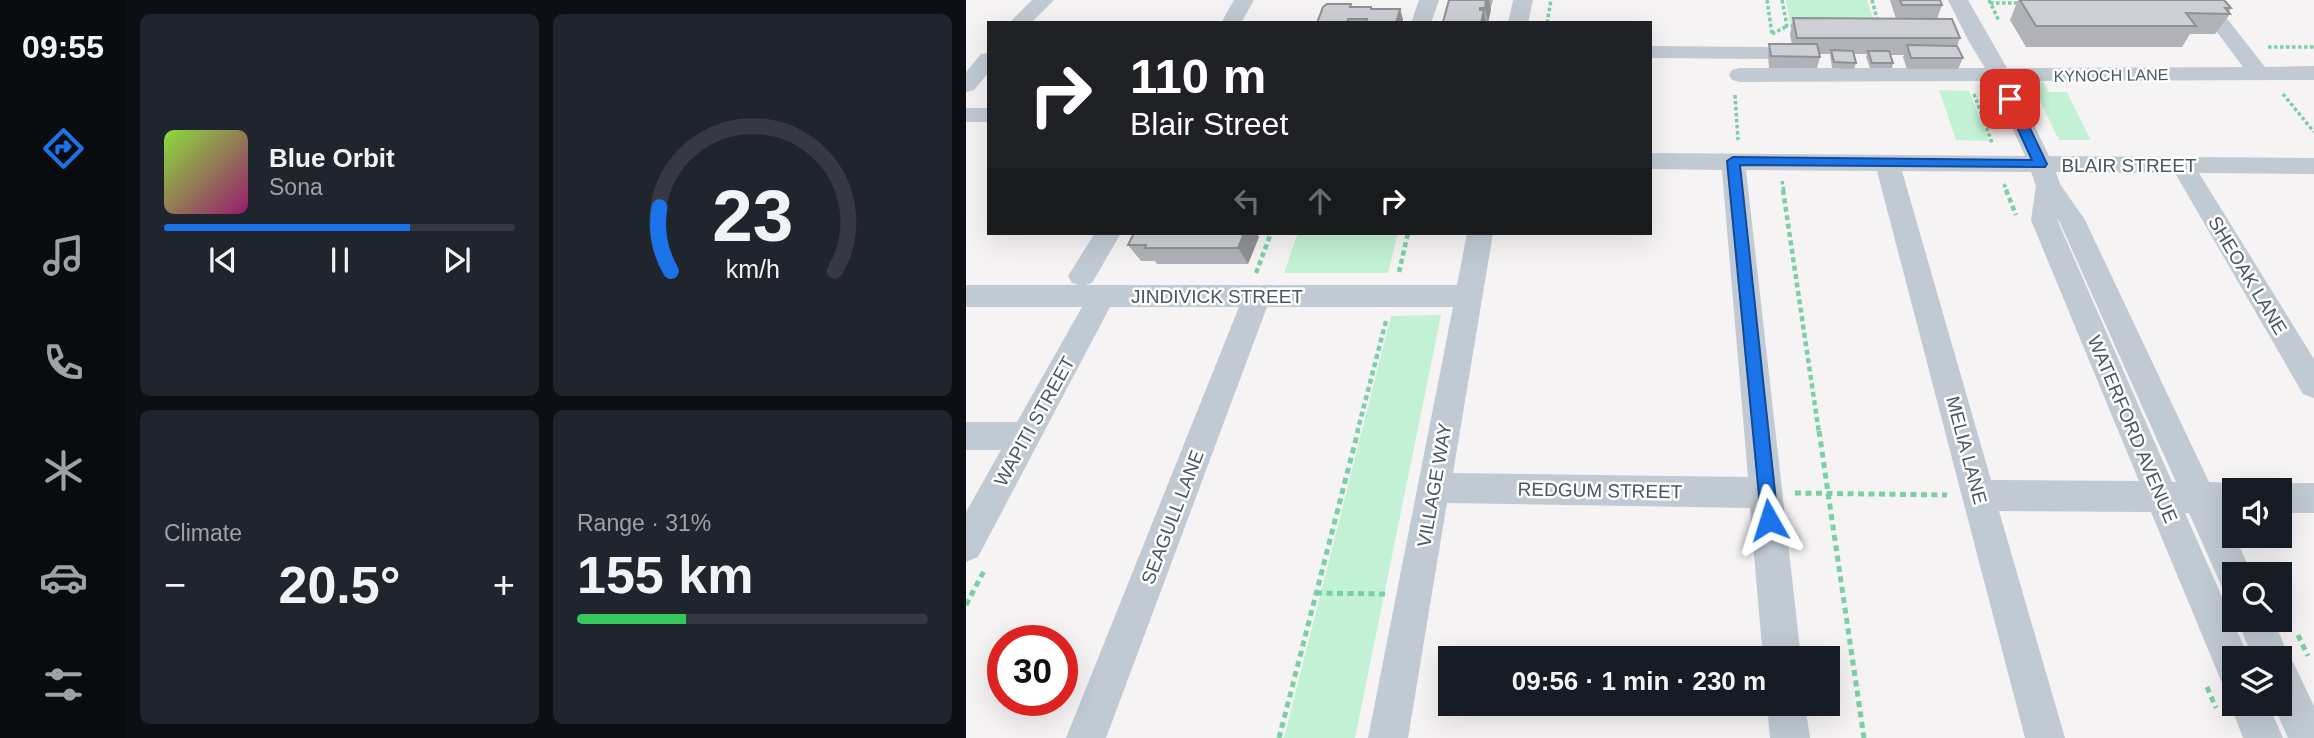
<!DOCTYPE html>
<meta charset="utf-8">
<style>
body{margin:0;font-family:Arial,sans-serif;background:#20242c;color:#f1f3f6;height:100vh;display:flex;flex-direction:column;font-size:26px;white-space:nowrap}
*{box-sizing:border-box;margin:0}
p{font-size:23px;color:#9ea1a6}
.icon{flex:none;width:38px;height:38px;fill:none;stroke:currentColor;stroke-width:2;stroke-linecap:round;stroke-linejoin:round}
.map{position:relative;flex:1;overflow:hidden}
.details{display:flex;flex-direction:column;gap:14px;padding:14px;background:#0d0f14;width:840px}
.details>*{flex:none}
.top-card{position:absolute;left:21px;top:21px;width:665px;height:214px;border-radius:0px;box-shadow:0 7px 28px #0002;background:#202124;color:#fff;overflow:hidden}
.fabs{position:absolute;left:1256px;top:478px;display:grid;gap:14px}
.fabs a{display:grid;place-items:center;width:70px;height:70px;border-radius:0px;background:#171b24;box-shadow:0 7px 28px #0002;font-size:35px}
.speed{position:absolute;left:21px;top:625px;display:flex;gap:14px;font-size:35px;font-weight:700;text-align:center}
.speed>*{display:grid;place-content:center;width:91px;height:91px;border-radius:50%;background:#171b24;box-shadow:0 7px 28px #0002;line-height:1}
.speed .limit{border:10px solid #d22;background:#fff;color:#111}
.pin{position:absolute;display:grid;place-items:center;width:60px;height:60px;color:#fff;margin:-30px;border-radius:14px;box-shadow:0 4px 10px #0006}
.me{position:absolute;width:77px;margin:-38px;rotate:354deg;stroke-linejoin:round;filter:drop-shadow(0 0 5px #0008)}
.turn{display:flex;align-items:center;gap:24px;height:147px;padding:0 28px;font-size:32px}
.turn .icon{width:91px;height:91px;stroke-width:2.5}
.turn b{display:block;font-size:49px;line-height:60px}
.lanes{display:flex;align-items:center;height:66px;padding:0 28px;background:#0003;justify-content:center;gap:35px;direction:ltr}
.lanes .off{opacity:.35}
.big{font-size:52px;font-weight:700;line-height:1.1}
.details .widget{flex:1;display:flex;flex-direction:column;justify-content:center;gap:10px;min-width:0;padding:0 24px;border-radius:10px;background:#20242c}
.details .dial{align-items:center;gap:0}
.dial svg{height:182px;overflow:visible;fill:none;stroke:#363941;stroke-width:7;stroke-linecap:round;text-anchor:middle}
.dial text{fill:#f1f3f6;stroke:none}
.song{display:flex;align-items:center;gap:21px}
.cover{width:84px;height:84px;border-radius:10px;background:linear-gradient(135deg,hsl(90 70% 55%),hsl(320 70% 35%))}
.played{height:7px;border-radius:4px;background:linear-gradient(90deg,#1a73e8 70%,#363941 70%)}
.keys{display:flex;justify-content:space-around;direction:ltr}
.heat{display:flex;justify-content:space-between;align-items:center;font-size:38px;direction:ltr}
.charge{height:10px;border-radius:5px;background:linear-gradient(90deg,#34c759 31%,#363941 0)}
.details .tiles{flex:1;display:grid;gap:14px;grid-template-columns:repeat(2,1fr)}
.trip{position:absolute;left:472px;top:646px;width:402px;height:70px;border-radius:0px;background:#171b24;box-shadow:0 7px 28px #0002;font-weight:700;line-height:70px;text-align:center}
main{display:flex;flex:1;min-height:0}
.menu{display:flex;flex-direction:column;width:126px;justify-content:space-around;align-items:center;background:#090b0e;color:#9ea1a6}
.menu .icon{width:49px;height:49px}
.menu .active{color:#1a73e8}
.menu b{font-size:32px;color:#f1f3f6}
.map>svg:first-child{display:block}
.green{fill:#c3f1d5}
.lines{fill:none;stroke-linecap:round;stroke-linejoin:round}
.path-far2{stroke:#7ad0a6;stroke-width:3.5;stroke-dasharray:3.5 2.5;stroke-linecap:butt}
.path-far1{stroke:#7ad0a6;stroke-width:4.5;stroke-dasharray:5 3.5;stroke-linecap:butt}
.path{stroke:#7ad0a6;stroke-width:5;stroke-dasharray:6 4.5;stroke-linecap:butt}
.minor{fill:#c1cad2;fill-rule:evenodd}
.wall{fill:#b0b2b7}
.shaded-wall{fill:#909195}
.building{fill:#cdcfd5;stroke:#909195;stroke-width:2}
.route{fill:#1a73e8;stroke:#114b97;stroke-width:2}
.labels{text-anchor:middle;stroke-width:5;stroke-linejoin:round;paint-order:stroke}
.far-street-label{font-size:16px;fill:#4a5661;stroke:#fff}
.street-label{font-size:19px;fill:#4a5661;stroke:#fff}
</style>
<main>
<nav class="menu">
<b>09:55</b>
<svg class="icon active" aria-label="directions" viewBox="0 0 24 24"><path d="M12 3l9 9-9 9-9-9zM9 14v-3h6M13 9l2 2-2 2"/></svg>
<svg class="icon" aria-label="music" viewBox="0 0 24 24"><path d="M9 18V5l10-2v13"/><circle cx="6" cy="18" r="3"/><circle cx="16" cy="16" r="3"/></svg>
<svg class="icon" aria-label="phone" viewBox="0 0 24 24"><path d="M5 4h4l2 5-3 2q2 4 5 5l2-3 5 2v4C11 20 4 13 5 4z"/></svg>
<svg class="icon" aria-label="climate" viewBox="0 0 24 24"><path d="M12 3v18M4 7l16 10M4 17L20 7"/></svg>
<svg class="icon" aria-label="car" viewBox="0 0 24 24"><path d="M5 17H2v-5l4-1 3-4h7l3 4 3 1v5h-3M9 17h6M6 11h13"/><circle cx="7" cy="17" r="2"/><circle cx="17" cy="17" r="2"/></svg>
<svg class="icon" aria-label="filters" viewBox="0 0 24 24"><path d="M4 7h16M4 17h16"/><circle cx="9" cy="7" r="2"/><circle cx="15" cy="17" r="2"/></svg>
</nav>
<section class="details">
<div class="tiles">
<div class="widget">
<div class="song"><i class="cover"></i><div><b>Blue Orbit</b><p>Sona</p></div></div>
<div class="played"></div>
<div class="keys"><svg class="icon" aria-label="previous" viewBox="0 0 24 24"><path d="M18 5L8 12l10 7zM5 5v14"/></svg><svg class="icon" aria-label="pause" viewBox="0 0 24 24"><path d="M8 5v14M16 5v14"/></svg><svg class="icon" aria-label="next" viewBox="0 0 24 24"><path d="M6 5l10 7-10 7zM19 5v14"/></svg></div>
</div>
<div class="widget dial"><svg viewBox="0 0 100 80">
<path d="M14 69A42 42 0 1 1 86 69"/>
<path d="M14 69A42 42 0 0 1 9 41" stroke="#1a73e8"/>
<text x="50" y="56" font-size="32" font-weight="700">23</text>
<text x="50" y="72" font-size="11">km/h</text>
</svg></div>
<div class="widget"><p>Climate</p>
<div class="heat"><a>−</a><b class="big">20.5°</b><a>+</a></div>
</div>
<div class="widget"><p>Range · 31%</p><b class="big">155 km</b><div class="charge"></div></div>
</div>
</section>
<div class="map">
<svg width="1348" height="738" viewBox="0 0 1348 738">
<rect width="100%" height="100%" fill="#f5f3f3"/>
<path class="green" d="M820,0H901L909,24H824Z
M1064,80H1076L1083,92H1101L1125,140H1093Z
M973,90L1003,91L1023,141L990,140Z
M332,233H432L422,273H318Z
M475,315L389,738H318L425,316Z"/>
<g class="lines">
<path class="path-far2" d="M801,0L806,34
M816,0L821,26H829
M906,0L912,22
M1023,0L1033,21
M1024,3H1055
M581,23L585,0
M806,34L821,26
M1302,47H1348
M1008,94L1026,143
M1317,94L1348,132
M769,95L772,140
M816,181L818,191
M1038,184L1041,191"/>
<path class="path-far1" d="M817,190L853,433
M1040,190L1050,215
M433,272L442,233
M290,273L305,233
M391,433L420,321"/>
<path class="path" d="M853,431L898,738
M829,493L981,495
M350,593L419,594
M1314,598L1321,611
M0,605L19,569
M1332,635L1342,656
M1241,687L1250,708
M313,738L392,431"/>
<path class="minor" d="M66,0H88L65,23H43Z
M268,0H288L275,23H255Z
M453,0H473L465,23H445Z
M547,0H567L562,23H542Z
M982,0H1002L1041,68L1277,67L1242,20L1245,16H1259L1299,67L1348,66V80L1047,81L1083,156L1348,158V174L1233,173L1348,359V398L1337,394L1209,173L1090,172L1094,184L1119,220L1243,482L1269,483L1282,490H1269V513H1258L1286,574H1269V592L1256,587L1223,513H1219L1283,658H1269V689L1256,683L1185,512L1033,511L1099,738H1059L911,171L780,170L835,658H797L784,508L481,503L442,738H402L487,307H301L140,738H100L273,307H144L12,557L0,562V512L35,450H0V422H51L116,307H0V285H113L106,283L102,276L129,233H155L126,283L119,285H491L501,233H527L487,473L782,477L756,170L684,169V153L1059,156L1025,81L774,82L766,80L763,75L766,70L774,68H1019L1002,40ZM936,171L1065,172L1070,186L1065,220L1173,481L1025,480ZM1090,217L1094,223L1210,482H1206Z
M684,46L800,47L807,49L811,53L807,57L800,59L684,58Z
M23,53V72L8,90L0,92V72L15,54Z
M0,108H23V122H0Z
M1314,483H1348V513H1314V490H1301Z
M1271,620H1308L1324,660L1327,662L1348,706V738H1322L1307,704H1314V658H1287Z
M1269,691V704H1302L1317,738H1277L1264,704Z
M801,704H839L844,738H804Z"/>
</g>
<path class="wall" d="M483,0H527L525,7H524L522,23H461L477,22Z
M924,0H974L976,5L971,19L994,38L991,46L997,58L992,69H941L937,57L938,55H925L927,63L926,68H904L900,57L901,54H888L890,63L888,69L866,68L864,54H853L854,57L851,68H803L802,55L803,44H826L824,35L827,18L930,19Z
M1052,0H1258L1265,8L1263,12L1264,14L1249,34H1224L1216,47H1060L1044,20Z
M386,7H405L406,9H434L437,20L436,23H351Z
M293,237L282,264H191L189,261H175L162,245Z"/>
<path class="shaded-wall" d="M520,0H523L525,10L522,23L519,8Z
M514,8L516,18L518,10L520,23H515Z
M434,9L437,20L436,23H430Z
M278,233H291L293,237L282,264L272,248Z"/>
<path class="building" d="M483,0H520L519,8H514V10H518L515,23H461V22H477Z
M934,0H974L976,5H936Z
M1054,0H1258L1265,8H1259L1264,14L1220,13L1230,26H1070Z
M361,4H385L384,7H405V9H434L430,23H400L401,19H382L381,23H351L357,7Z
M827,18L986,19L994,38H831Z
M803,44H851L854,57L805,56Z
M941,45L991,46L997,58H945Z
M865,50L887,51L890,63L868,62Z
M902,51H923L927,63H906Z
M168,233H278L272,248H179L180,245H162Z"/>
<path class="route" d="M1044,95L1050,99L1081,164L1079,167L774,165L812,520L809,527L803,529L796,527L761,161L767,157L1066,160L1038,99Z"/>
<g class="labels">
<g class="far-street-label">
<text transform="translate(1145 75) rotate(-1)" y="6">KYNOCH LANE</text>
</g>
<g class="street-label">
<text x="1163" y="172">BLAIR STREET</text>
<text transform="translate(1282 275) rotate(59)" y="7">SHEOAK LANE</text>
<text x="251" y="303">JINDIVICK STREET</text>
<text transform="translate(68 421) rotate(-61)" y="7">WAPITI STREET</text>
<text transform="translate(1167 429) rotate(67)" y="7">WATERFORD AVENUE</text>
<text transform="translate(1001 450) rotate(75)" y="7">MELIA LANE</text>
<text transform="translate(468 485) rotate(-80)" y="7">VILLAGE WAY</text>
<text transform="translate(634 490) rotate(1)" y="7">REDGUM STREET</text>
<text transform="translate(206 517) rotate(-69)" y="7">SEAGULL LANE</text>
</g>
</g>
</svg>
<div class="fabs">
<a><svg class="icon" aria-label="sound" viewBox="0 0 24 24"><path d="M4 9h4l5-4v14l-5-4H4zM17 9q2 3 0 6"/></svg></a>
<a><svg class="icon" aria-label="search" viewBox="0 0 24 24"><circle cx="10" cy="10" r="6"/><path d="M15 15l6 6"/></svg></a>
<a><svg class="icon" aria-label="layers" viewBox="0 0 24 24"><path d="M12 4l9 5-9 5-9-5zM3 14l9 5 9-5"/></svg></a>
</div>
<div class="speed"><div class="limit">30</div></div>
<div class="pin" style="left:1044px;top:99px;background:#d93025"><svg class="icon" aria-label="arrive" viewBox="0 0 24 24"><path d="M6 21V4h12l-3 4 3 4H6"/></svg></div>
<svg class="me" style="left:803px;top:520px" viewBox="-20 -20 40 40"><path d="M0-17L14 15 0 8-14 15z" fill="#1a73e8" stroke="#fff" stroke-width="4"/></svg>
<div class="trip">09:56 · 1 min · 230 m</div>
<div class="top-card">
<div class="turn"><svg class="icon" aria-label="right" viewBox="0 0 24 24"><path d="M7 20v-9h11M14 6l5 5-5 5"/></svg><div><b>110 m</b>Blair Street</div></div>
<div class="lanes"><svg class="icon off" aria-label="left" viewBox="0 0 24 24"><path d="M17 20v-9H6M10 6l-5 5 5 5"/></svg><svg class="icon off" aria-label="ahead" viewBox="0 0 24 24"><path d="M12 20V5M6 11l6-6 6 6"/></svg><svg class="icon" aria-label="right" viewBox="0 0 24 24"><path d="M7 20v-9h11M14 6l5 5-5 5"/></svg></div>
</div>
</div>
</main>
